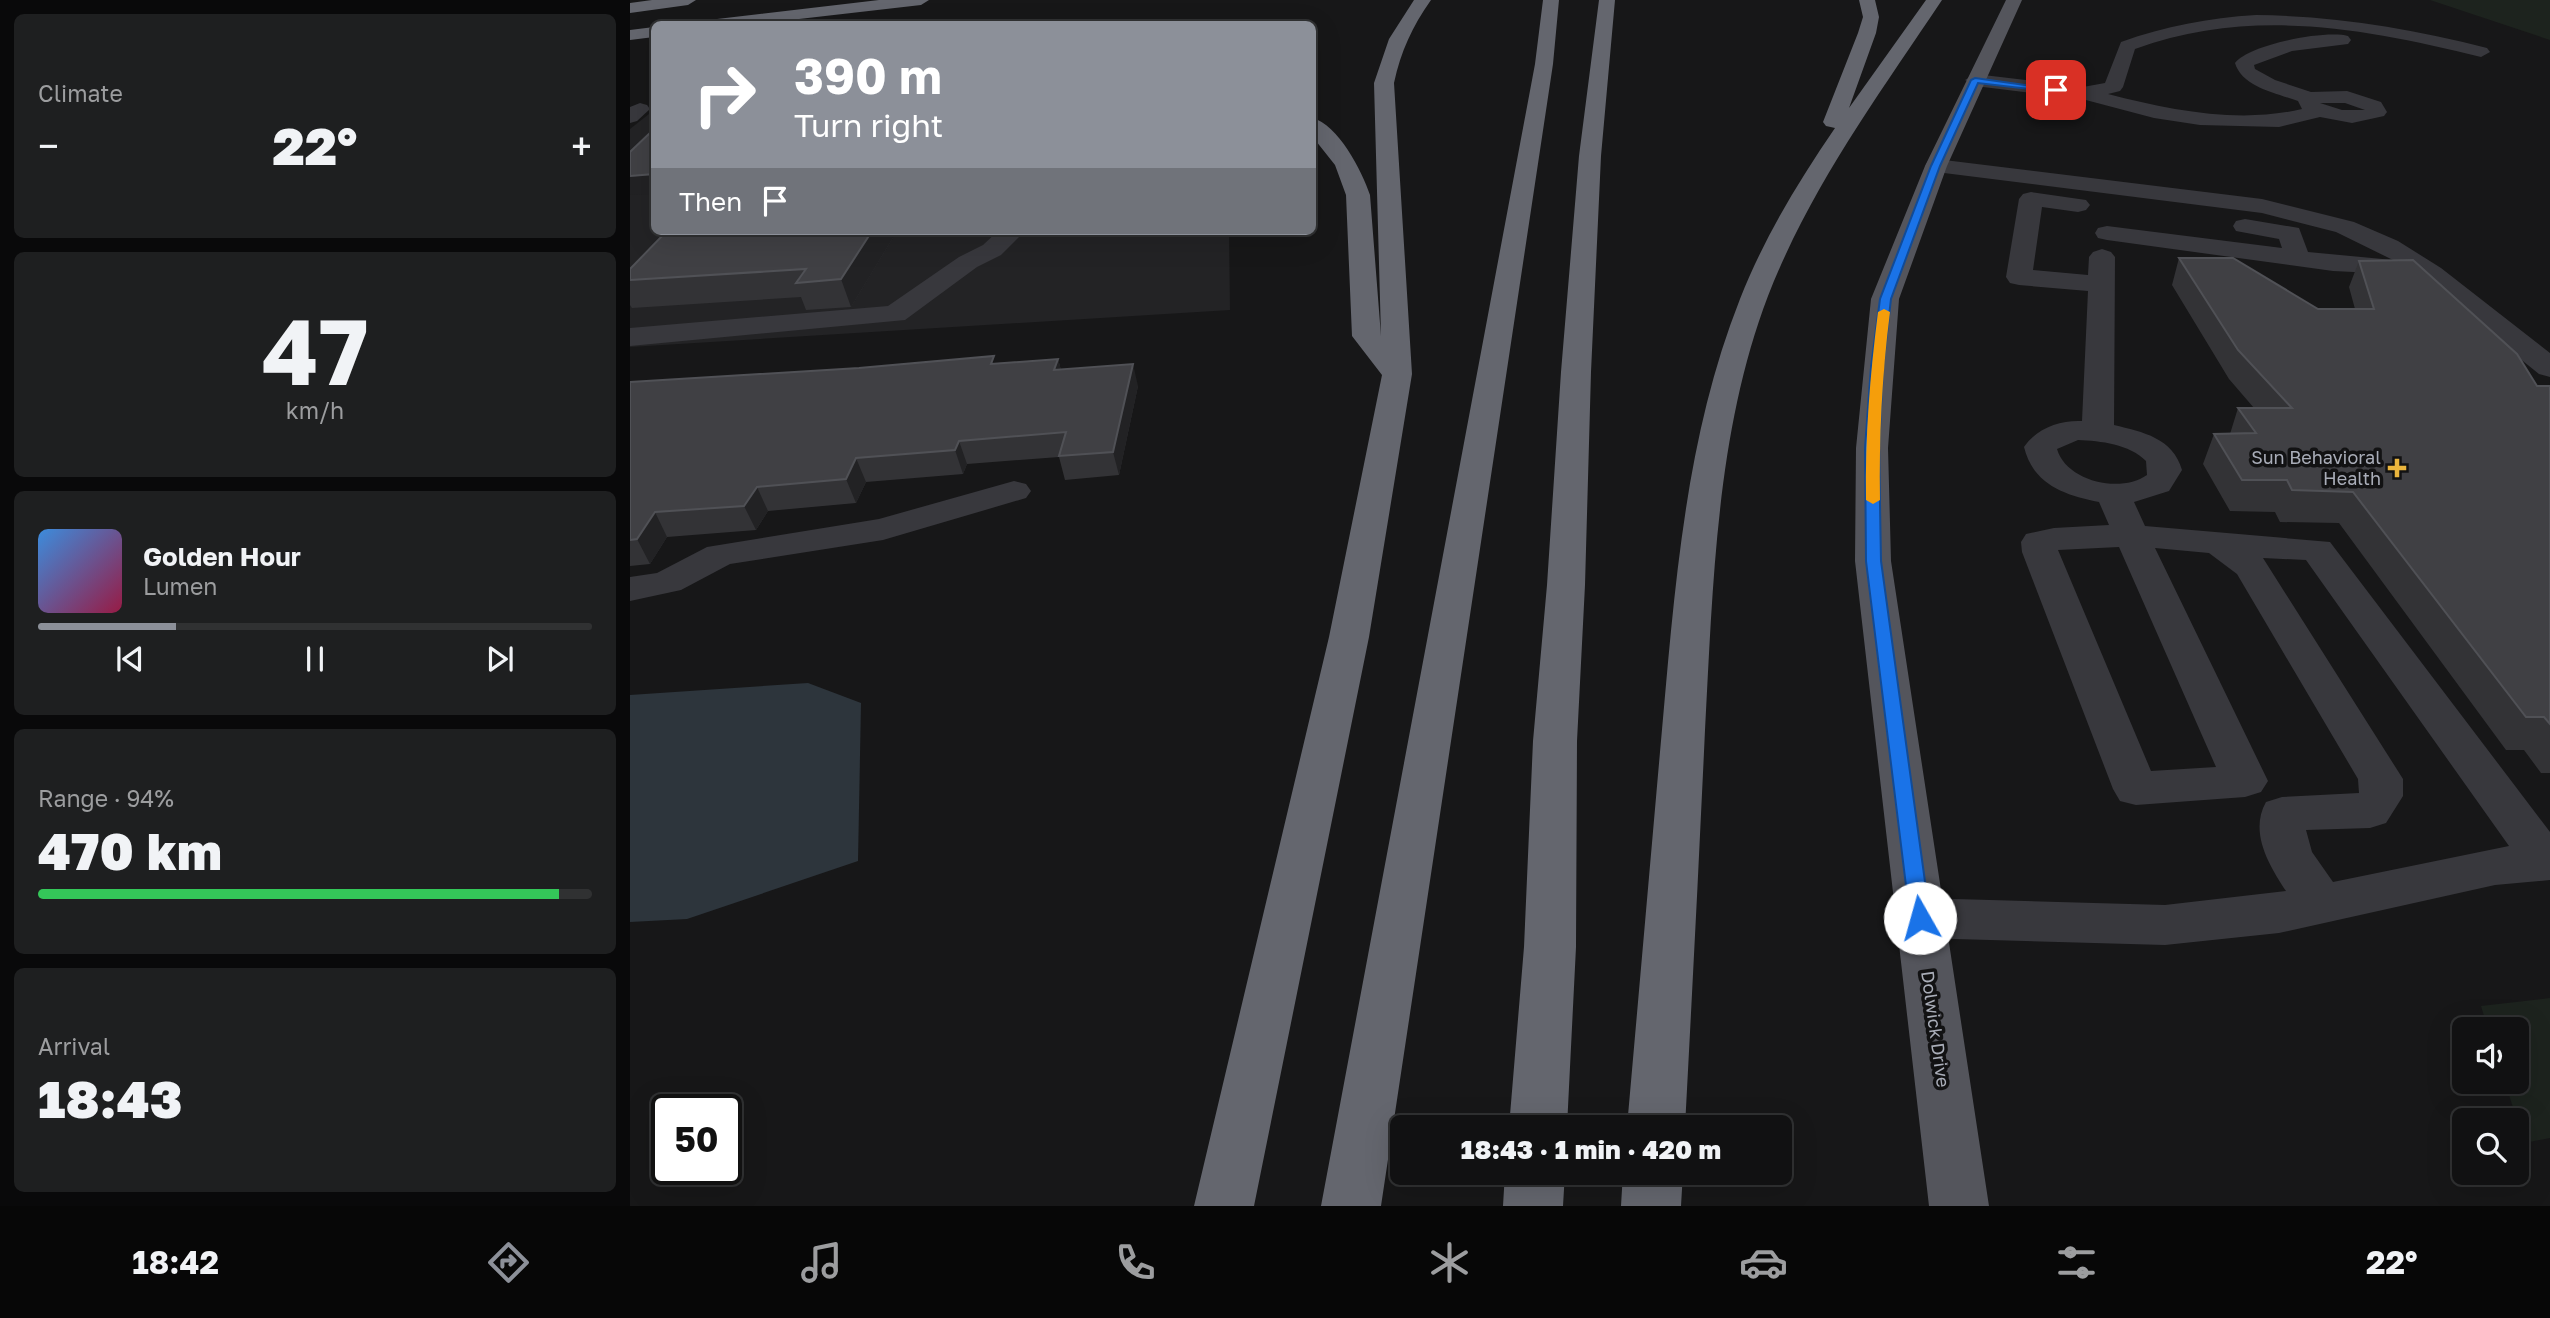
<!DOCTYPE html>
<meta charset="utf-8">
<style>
body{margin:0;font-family:"Golos Text",sans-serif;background:#1e1f20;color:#f1f3f6;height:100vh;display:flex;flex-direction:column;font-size:26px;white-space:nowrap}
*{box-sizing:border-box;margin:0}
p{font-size:23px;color:#9c9d9f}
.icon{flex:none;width:38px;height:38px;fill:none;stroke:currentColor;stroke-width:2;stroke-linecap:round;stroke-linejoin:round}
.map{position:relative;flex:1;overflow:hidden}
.side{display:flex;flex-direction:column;gap:14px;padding:14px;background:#09090a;width:630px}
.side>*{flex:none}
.banner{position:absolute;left:21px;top:21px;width:665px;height:214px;border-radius:10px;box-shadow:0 7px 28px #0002,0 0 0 2px #303132;background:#8c9099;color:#fff;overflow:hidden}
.tools{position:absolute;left:1822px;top:1017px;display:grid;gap:14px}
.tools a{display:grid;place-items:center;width:77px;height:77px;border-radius:10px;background:#111112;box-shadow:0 7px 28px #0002,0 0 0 2px #303132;font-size:35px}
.speed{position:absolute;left:21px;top:1094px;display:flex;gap:14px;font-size:35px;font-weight:700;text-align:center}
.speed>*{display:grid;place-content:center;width:91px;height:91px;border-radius:50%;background:#111112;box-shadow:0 7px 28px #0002,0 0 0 2px #303132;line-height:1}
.speed .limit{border:4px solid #111;border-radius:10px;background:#fff;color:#111}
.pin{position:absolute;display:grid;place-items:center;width:60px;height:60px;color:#fff;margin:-30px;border-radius:14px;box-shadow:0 4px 10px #0006}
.me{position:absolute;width:77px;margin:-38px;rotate:353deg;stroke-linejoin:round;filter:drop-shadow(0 0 5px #0008)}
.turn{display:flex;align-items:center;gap:24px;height:147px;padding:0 28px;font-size:32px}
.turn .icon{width:91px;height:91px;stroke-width:2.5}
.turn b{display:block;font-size:49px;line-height:60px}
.then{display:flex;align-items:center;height:66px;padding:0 28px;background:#0003;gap:14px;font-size:26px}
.big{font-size:52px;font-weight:800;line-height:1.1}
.side .tile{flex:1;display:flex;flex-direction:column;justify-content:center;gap:10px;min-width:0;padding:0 24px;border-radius:10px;background:#1e1f20}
.side .dial{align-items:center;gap:0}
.dial b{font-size:91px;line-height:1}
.song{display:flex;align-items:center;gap:21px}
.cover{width:84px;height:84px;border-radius:10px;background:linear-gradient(135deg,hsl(210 70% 55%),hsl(340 70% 35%))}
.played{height:7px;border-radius:4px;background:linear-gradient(90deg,#8c9099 25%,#303132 25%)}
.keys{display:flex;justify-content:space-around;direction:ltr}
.heat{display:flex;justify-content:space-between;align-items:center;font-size:38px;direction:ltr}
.charge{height:10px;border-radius:5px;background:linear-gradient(90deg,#34c759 94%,#303132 0)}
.trip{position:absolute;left:760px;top:1115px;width:402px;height:70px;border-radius:10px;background:#111112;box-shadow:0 7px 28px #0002,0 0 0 2px #303132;font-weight:800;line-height:70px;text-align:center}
.tabs{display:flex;height:112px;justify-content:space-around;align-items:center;background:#070707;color:#9c9d9f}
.tabs .icon{width:49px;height:49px}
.tabs .on{color:#8c9099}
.tabs b{font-size:32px;color:#f1f3f6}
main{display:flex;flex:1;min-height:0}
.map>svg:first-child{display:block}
.built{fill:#232325}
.green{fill:#1d231e}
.water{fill:#2d353c}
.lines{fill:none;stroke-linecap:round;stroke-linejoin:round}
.minor{fill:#38383d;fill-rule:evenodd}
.major{fill:#54555c;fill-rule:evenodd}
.highway{fill:#64666e;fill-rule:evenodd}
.wall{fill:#333336}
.shaded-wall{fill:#222224}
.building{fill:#404044;stroke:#505156;stroke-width:2}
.route{fill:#1a73e8;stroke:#114b97;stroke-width:2}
.slow{fill:#f59e0b}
.poi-dot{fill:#eab53d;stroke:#121213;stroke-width:2.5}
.labels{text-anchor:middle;stroke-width:7;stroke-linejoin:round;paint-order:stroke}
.poi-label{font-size:18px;fill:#a9adb8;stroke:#121213;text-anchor:end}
.street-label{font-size:18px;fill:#a9adb8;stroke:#121213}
</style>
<main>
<section class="side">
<div class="tile"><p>Climate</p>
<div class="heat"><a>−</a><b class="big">22°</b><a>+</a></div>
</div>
<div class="tile dial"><b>47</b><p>km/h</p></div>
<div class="tile">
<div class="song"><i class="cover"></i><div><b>Golden Hour</b><p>Lumen</p></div></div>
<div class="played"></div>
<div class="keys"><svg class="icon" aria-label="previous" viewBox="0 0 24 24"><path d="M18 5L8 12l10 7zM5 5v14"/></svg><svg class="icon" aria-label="pause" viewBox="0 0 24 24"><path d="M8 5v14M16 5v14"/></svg><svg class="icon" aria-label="next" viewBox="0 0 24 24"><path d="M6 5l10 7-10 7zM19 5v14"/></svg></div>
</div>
<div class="tile"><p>Range · 94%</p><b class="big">470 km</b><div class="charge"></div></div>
<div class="tile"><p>Arrival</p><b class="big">18:43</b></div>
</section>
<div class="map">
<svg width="1920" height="1206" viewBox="0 0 1920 1206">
<rect width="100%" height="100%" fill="#171718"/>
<path class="built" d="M24,110V231H599L600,310L0,347V129Z"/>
<path class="green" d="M1800,0H1920V40Z
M1920,998V1138L1894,1143L1875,1082H1886V1029H1858L1851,1006Z"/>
<path class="water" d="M178,683L231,703L228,861L57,919L0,922V695Z"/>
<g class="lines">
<path class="minor" d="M1626,15C1705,16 1780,28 1857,48L1860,52L1851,57C1734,28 1621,7 1505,49L1493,87L1490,91L1478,94C1540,110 1609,124 1672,109L1668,101C1646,93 1612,87 1605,63C1620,44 1695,30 1718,36L1721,40L1718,44L1662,51L1624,65L1625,69L1645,80L1681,92L1717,91L1751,102L1757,112L1754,116L1722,123L1690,117L1649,127L1570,125L1524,118L1452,99L1345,86L1335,80L1345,74L1453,87L1475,83L1491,42C1536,26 1578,18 1626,15ZM1690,103H1715L1735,110H1712Z
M10,103L17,105L20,109L7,121L0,123V107Z
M1306,159L1632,199L1724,222L1768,241L1811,268L1920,353V377L1909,374L1786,275L1703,271L1477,240L1468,238L1465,233L1468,228L1477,226L1652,248L1649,239L1606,231L1603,226L1606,221L1615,219L1669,228L1678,252L1763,260L1706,232L1632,213L1298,171L1295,166L1298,161Z
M1401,192L1456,200L1460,205L1456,210L1448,212L1412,207L1403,270L1458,275L1459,257L1463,252L1472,249L1481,252L1485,257L1484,425C1513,432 1543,438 1552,470L1539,491L1504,502L1515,526L1700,542L1920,832V880L1865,885L1649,933L1535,945L1290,938L1272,932L1265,918L1272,904L1290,898L1535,905L1656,891C1639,865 1619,832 1636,802L1652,797L1729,793L1728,779L1607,574L1579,553L1525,548L1638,781L1631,792L1615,797L1506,805L1490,801L1483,789L1392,552L1391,542L1396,534L1424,528L1479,525L1469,502C1434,495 1403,484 1394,447C1407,428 1430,420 1452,421L1458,291L1389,285L1380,283L1376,277L1389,199L1393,194ZM1448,440C1471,441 1499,444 1516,461L1517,475C1490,494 1436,481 1427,449ZM1489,547L1586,767L1521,771L1428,550ZM1633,558L1676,560L1879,846L1703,882L1682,852L1676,830L1740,828L1756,823L1773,796V779Z
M368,231H395L371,255L347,267L275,320L0,346V328L258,306L329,257L353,245Z
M384,481L396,484L401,491L396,498L253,540L100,564L51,590L0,601V577L27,573L77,547L249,519Z"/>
<path class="major" d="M1376,0H1392L1317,166L1269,299L1258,448L1261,561L1359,1206H1299L1225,561L1226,448L1241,299L1295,166Z"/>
<path class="highway" d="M22,0H66L58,5L0,13V3Z
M249,0H299L291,5L126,24H78L87,19Z
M784,0H801C782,27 771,51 764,83L782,374L739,637L624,1206H564L699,637L752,375L722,336L716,195L705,165L682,136V118C708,124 732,171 740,195L751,336L744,83L759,39Z
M913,0H929L923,64L751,1206H691L905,64Z
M969,0H985L971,156L961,372L955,585L947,741L946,947L937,1127H879L894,947L903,741L917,585L931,372L949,156Z
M1229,0H1245L1249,17L1246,33L1219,108L1296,0H1312C1248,96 1180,188 1138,296C1086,432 1083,586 1075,730C1069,862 1062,995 1055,1127H997C1008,1002 1019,877 1030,752C1044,600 1053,443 1110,299C1134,238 1168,182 1205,128L1196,126L1193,122L1228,33L1233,17Z
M24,27V37L0,40V30Z
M875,1172H935L933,1206H873Z
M993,1172H1053L1051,1206H991Z"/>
</g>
<path class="wall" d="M70,231H267L221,307L176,310L171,297L2,308L0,305V269Z
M1549,258L1688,309H1725L1719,287L1729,261L1907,386H1920V773H1911L1894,750H1876L1709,523L1650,522L1645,512L1600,511L1573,464L1584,434H1600L1608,408H1624L1599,379L1542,285Z
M428,359L431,370L508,386L489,475L435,480L429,457L337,464L333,474L236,482L226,503L138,511L126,530L37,537L20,564L0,566V382L229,368L367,363Z"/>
<path class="shaded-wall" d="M24,174V194L0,195V176Z
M242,231H267L221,307L211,279Z
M428,359L434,381L424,370Z
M503,364L508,386L489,475L483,452Z
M329,441L337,464L333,474L325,450Z
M226,458L236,482L226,503L216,479Z
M127,487L138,511L126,530L114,506Z
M25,512L37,537L20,564L7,539Z"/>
<path class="building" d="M24,129V174L0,176V152Z
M70,231H242L211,279L166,283L176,269L0,280V269L34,234Z
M1549,258H1603L1688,309H1744L1729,261L1783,260L1887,354L1907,386H1920V724L1914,717H1896L1723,492L1662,490L1657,480H1612L1584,434L1626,433L1608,408H1662L1608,350Z
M364,356L361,364L428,359L424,370L503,364L483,452L429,456L436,432L329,441L325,450L226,458L216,479L127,487L114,506L25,512L7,539L0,540V382L229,368Z"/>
<path class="route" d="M1345,78L1430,90L1426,92L1348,83L1310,166L1261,299L1253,367L1249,448L1251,561L1300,918L1297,924L1290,926L1283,924L1280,918L1236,561L1235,448L1241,367L1250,299L1301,166L1341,80Z"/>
<path class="slow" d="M1254,309L1260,312C1252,375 1249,437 1250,500L1243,504L1236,500C1235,437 1240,375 1248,312Z"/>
<path class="poi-dot" d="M1763.5 457.5h7v7h7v7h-7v7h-7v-7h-7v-7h7z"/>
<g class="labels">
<g class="poi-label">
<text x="1751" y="464">Sun Behavioral<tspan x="1751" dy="21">Health</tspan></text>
</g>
<g class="street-label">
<text transform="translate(1305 1029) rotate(82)" y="6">Dolwick Drive</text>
</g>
</g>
</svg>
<div class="tools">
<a><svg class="icon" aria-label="sound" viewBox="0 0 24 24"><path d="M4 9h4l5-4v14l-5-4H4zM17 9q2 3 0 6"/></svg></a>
<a><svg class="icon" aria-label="search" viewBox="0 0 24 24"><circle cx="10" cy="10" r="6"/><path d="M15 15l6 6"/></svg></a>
</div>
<div class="speed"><div class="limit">50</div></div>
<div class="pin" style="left:1426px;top:90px;background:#d93025"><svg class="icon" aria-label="arrive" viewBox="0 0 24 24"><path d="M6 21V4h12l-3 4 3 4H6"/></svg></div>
<svg class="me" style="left:1290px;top:918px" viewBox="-20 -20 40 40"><circle r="19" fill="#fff"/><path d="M0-13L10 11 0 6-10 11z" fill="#1a73e8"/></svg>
<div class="trip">18:43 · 1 min · 420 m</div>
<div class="banner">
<div class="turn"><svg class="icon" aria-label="right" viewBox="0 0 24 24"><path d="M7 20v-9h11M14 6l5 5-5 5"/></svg><div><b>390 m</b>Turn right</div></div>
<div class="then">Then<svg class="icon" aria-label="arrive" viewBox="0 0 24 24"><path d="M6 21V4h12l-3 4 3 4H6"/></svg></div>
</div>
</div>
</main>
<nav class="tabs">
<b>18:42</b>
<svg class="icon on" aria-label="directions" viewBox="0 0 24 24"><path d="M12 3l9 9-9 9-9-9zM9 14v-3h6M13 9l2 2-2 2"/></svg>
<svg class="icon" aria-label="music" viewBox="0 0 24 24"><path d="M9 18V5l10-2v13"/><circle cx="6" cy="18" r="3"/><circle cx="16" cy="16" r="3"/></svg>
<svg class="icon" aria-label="phone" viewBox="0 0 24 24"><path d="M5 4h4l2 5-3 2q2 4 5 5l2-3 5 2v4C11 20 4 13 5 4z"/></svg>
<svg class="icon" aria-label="climate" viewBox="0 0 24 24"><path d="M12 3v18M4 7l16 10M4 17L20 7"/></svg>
<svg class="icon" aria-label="car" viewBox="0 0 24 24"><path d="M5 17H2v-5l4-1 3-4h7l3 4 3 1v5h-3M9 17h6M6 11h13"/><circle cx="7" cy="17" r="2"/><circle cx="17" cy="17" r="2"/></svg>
<svg class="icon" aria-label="filters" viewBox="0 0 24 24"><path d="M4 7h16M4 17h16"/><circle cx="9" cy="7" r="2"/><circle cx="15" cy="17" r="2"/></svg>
<b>22°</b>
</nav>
